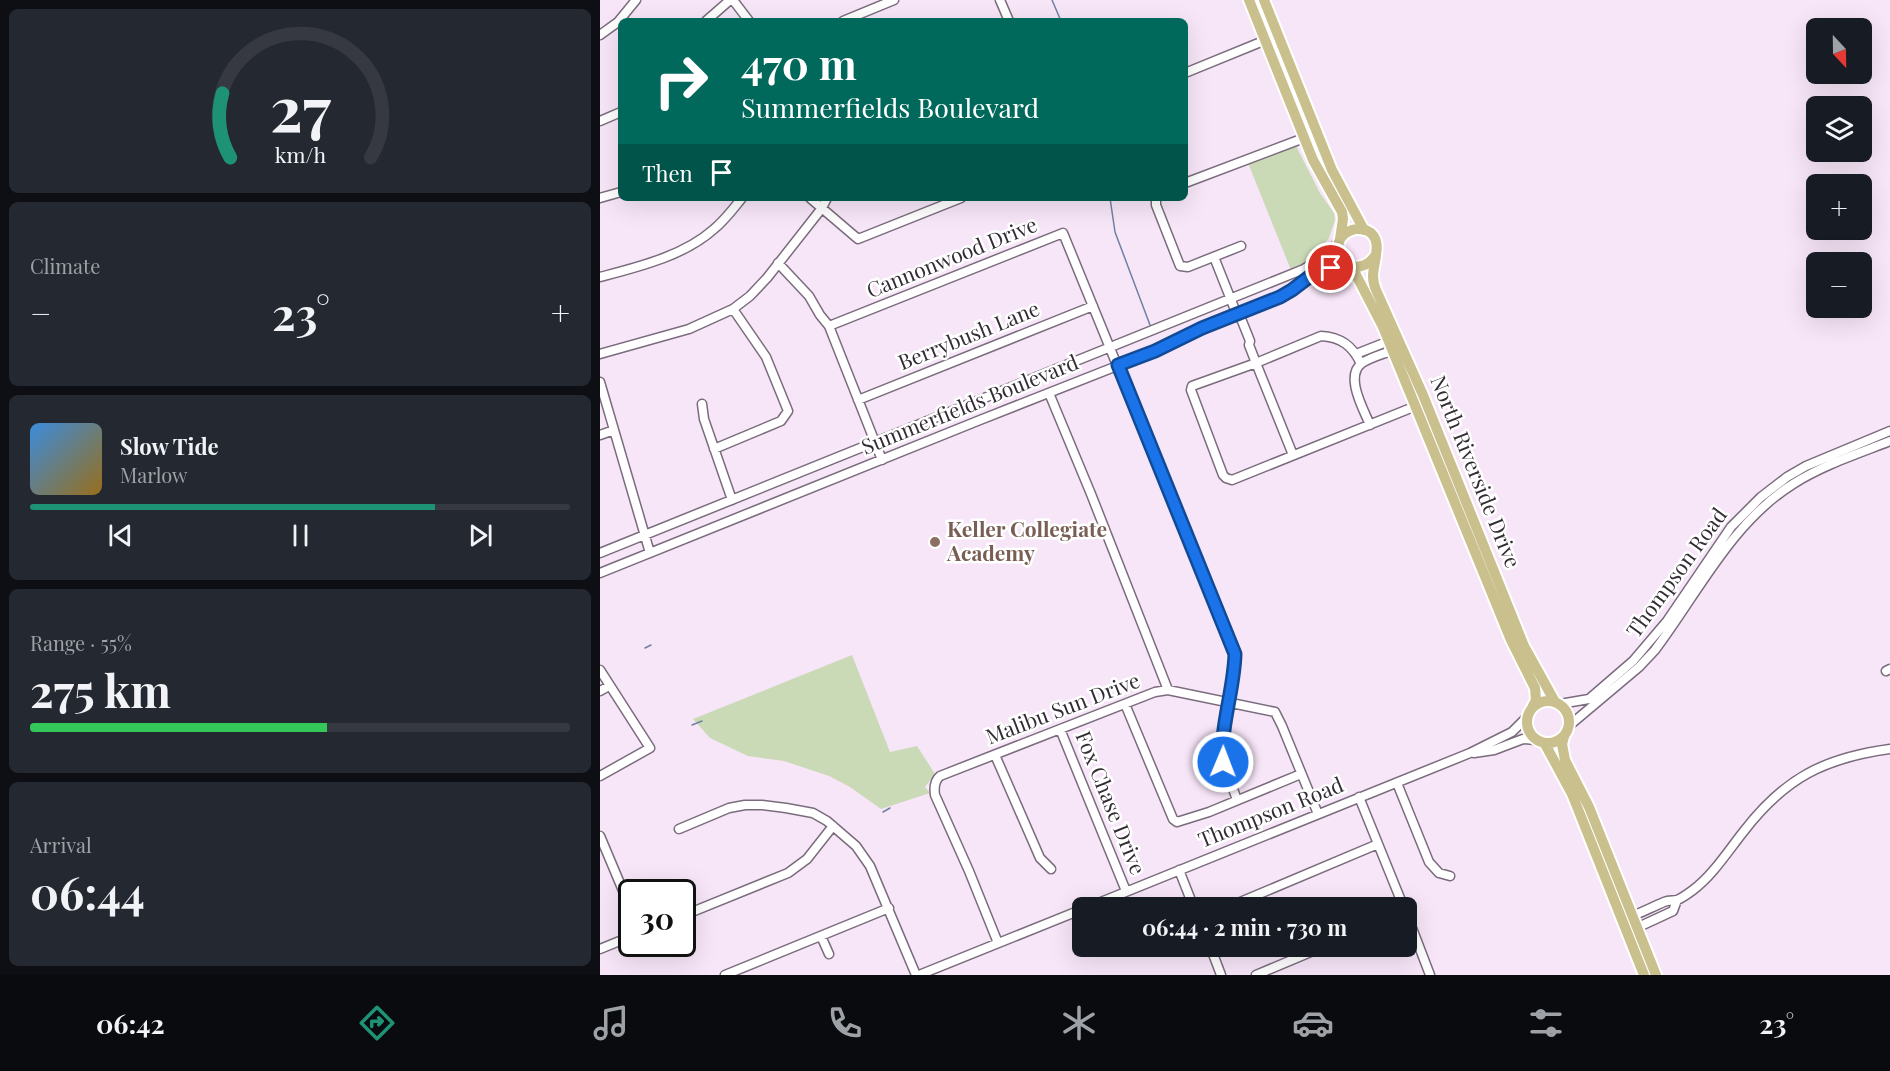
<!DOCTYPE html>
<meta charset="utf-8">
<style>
body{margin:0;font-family:"Playfair Display",serif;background:#242831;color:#f1f3f6;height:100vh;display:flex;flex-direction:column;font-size:22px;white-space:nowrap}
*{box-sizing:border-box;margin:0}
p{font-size:20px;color:#9ea1a6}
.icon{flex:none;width:33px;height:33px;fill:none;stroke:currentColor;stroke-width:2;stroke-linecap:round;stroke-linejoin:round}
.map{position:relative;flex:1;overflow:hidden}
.sheet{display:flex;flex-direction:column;gap:9px;padding:9px;background:#0d0f14;width:600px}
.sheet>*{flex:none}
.hud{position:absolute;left:18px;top:18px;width:570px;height:183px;border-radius:9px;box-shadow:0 6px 24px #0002;background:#00695c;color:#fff;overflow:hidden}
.needle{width:39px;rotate:158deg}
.fabs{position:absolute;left:1206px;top:18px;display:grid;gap:12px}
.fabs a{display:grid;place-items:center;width:66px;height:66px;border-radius:9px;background:#171b24;box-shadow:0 6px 24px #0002;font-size:30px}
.speed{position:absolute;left:18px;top:879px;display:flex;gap:12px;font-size:30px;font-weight:700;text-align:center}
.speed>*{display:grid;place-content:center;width:78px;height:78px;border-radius:50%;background:#171b24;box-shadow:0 6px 24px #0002;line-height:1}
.speed .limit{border:3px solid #111;border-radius:9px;background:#fff;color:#111}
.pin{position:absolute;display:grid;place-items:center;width:51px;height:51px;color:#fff;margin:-26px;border:3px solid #fff;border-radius:50%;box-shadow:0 2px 6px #0007}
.me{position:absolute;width:66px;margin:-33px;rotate:1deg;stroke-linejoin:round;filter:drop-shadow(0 0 4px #0008)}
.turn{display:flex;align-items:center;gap:21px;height:126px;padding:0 24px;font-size:27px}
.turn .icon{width:78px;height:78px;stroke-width:2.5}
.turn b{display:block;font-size:42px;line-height:51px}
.then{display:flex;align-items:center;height:57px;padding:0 24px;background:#0003;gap:12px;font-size:22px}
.big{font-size:45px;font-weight:700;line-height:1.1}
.sheet .widget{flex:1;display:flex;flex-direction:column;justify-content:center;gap:9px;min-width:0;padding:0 21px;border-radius:9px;background:#242831}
.sheet .dial{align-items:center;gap:0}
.dial svg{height:156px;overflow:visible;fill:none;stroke:#363941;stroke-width:7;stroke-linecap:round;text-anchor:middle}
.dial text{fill:#f1f3f6;stroke:none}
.song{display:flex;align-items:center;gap:18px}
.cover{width:72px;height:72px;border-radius:9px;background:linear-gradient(135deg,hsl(210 70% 55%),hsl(40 70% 35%))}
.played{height:6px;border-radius:3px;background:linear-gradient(90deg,#1e9275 75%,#363941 75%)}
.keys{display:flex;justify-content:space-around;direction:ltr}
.heat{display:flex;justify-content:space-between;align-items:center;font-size:33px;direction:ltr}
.charge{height:9px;border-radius:4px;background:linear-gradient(90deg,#34c759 55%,#363941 0)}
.trip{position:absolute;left:472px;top:897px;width:345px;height:60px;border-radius:9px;background:#171b24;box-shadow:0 6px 24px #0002;font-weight:700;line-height:60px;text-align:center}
.tab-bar{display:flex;height:96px;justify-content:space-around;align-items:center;background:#090b0e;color:#9ea1a6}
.tab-bar .icon{width:42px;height:42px}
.tab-bar .active{color:#1e9275}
.tab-bar b{font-size:27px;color:#f1f3f6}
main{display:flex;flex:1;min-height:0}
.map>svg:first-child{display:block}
.green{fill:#cbdab6}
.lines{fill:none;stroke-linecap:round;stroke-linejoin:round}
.stream{stroke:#7080a4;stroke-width:1.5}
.minor-casing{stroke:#7a6c7c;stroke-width:11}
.major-casing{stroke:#fff;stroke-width:14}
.minor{stroke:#fff;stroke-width:8}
.major{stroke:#cac08e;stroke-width:10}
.route-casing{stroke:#114b97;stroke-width:15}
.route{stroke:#1a73e8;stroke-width:10}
.education-dot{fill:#8d6e63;stroke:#fff;stroke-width:2}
.labels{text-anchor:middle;stroke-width:5;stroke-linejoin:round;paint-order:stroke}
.street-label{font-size:21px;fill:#322c33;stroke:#fff}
.education-label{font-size:21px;font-weight:bold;fill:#785e54;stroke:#fff;text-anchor:start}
</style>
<main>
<section class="sheet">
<div class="widget dial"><svg viewBox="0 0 100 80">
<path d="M14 69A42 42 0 1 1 86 69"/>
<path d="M14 69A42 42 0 0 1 10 36" stroke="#1e9275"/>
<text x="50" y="56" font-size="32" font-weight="700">27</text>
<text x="50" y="72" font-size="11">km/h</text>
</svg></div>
<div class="widget"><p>Climate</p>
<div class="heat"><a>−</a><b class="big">23°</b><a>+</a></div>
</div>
<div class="widget">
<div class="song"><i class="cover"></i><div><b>Slow Tide</b><p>Marlow</p></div></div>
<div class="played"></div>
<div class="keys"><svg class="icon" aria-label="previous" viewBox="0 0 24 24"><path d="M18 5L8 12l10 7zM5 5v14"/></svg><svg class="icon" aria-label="pause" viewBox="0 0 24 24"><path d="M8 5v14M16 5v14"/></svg><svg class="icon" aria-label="next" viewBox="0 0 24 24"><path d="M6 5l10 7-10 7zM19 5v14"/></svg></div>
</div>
<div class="widget"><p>Range · 55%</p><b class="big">275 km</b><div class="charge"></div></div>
<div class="widget"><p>Arrival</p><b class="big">06:44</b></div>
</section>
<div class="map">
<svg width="1290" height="975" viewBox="0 0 1290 975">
<rect width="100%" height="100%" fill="#f7e6f8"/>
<path class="green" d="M695,144L720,193L734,213L735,220L729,238L716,254L706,264L691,270L648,163Z
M252,655L290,752L317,746L335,774L325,787L330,793L281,809L250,787L229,776L184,761L148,756L110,738L93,719Z"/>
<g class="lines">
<path class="stream" d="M452,0L461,21
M510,198L515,232L550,325
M45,648L51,645
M92,725L102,721
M283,812L290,808"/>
<defs>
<path id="minor" d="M133,0L149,21
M400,0L409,21
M106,21L130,0
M243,21L294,0
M0,35L18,22L36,0
M585,73L678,35
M0,121L21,112
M585,183L704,138
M0,198L21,192
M210,198L258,239L361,198
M556,198V205L580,266L588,267L641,246
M614,257L637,315L642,321L650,341L649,345L656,363L592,386L591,390L623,475L626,478L632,480L816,406
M178,263L209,296L220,315L229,326L282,460
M0,277C38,267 84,256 114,229C125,220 133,209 142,198
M229,326L463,233L635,654L634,673L622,741L623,761L637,800
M0,354L89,329L133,309L150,296L167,278L222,208L227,198
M756,354L789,341
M0,382L50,553
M449,393L491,494L568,690
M258,400L493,306
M102,404L104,419L132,500
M770,425C764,410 744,376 762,363C771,357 784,354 793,350
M0,435L14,430
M114,449L181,421L188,411L166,357L133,309
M693,455L656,363L721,336C741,337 753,346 761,364
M0,553L704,269L720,259L739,242
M0,573L380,420L555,351L602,329L679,297L719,271L749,265
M0,670L50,748L0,776
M1286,671L1290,669
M0,691L9,686
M525,704L573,819L577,822L609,812L701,774
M960,704L989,699L1033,661L1067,621L1131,527L1161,497L1187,477L1206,466L1290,431
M970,725L1039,667L1055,650C1098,593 1131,523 1193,484C1223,465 1257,454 1290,441
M460,729L526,891
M874,753L894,750L923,739L936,740
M395,755L440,858L451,869
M797,783L829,862L839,873L850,876
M759,797L804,908
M79,829L129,808L145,805H162L186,808L213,813L227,821L256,846L270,866L316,975
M0,836L32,912
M579,870L594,908
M486,908L870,753L912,732L928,716
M626,908L778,844
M807,915L830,975
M82,916L188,873L207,859L233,826
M1022,920C1037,915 1050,908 1064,902C1069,900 1073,901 1077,900C1082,898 1089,893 1093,890C1113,875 1128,851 1144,831C1185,778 1224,758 1290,749
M1032,930L1073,911L1077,900
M221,936L229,954
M398,943L369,871L335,795C334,788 334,781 340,776L555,692L568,690L675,712L682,726L718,814
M610,946L621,975
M0,949L32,936
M125,975L289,908
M319,975L483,909
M656,975L725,946"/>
<path id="major" d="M649,0L713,160L742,212L743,219L740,239
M664,0L732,170L764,230
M776,254C764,277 732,266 739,242C741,236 746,232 752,230C756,228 761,229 766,230C785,238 773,262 773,276C773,281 774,285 776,290L823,395L924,646L955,702
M752,267L783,327L911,640L935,688L936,700L932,708
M927 722a21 21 0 1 1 42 0a21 21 0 1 1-42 0Z
M964,737L962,744L965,760L989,807L1056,975
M945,744L972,794L1044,975"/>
</defs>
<use href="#minor" class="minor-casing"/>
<use href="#major" class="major-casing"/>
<use href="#minor" class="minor"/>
<use href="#major" class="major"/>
</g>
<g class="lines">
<defs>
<path id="route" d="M623,762C620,725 634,691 635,654L518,365L555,351L602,328L680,297L692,290L713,274L731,268"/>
</defs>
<use href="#route" class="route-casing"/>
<use href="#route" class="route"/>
</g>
<circle class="education-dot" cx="335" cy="542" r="6"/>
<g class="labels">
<g class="street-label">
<text transform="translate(352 258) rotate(-22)" y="7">Cannonwood Drive</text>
<text transform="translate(369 336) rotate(-22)" y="7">Berrybush Lane</text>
<text transform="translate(370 405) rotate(-22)" y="7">Summerfields Boulevard</text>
<text transform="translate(875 472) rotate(68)" y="7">North Riverside Drive</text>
<text transform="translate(1077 573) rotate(-54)" y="7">Thompson Road</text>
<text transform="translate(463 709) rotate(-21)" y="7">Malibu Sun Drive</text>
<text transform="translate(510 803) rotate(68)" y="7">Fox Chase Drive</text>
<text transform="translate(671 813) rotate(-22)" y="7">Thompson Road</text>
</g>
<g class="education-label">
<text x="347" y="537">Keller Collegiate<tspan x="347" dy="24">Academy</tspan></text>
</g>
</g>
</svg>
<div class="fabs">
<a><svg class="needle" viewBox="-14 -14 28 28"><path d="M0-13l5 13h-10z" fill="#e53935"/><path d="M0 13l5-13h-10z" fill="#9ea1a6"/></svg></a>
<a><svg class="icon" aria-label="layers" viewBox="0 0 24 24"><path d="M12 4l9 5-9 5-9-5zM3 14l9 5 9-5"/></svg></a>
<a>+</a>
<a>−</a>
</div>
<div class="speed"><div class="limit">30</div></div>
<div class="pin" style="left:731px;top:268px;background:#d93025"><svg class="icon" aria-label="arrive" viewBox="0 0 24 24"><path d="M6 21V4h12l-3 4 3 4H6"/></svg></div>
<svg class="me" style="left:623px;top:762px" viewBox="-20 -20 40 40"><circle r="17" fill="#1a73e8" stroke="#fff" stroke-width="3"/><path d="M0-11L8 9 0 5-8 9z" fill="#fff"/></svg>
<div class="trip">06:44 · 2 min · 730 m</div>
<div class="hud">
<div class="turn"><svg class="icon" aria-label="right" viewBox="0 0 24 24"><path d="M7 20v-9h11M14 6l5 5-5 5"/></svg><div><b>470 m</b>Summerfields Boulevard</div></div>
<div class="then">Then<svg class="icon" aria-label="arrive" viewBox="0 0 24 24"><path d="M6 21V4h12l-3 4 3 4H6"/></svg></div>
</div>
</div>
</main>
<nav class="tab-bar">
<b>06:42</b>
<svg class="icon active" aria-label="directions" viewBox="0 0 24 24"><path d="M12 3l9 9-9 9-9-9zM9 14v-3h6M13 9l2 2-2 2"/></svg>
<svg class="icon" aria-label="music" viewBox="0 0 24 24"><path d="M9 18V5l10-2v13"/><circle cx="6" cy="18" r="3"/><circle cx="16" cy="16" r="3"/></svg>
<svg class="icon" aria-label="phone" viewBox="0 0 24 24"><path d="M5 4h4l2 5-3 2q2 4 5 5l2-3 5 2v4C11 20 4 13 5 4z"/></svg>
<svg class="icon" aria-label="climate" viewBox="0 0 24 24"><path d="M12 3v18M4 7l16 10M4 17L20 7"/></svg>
<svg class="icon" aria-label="car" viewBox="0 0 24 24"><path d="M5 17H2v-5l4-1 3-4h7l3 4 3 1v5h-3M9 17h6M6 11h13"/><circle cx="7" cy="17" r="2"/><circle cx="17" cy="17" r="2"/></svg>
<svg class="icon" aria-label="filters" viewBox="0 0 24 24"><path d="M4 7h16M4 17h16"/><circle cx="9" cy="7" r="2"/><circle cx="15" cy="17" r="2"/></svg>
<b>23°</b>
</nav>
